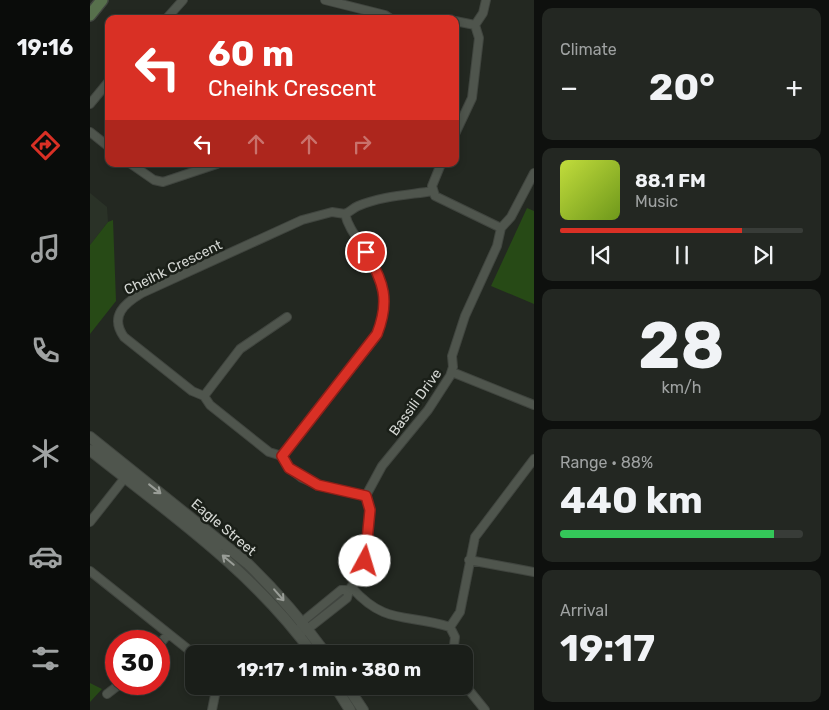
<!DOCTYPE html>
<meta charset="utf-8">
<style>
body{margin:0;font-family:Rubik,sans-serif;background:#232722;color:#f1f3f6;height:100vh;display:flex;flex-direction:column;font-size:19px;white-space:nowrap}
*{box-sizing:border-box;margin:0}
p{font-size:16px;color:#9fa2a2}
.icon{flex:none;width:28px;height:28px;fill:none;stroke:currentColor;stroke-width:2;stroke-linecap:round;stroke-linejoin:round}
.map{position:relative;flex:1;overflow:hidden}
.sheet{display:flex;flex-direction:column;gap:8px;padding:8px;background:#0e100e;width:295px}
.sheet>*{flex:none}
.top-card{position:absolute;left:15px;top:15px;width:354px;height:152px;border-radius:10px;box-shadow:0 2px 8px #0003,0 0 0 1px #383c38;background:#d93025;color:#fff;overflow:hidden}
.speed{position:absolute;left:15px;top:630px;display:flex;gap:10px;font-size:25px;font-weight:700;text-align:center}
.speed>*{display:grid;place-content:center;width:65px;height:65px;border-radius:50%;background:#1a1e19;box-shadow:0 2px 8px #0003,0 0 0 1px #383c38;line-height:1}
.speed .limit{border:8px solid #d22;background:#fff;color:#111}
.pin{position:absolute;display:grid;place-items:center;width:42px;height:42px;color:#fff;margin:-21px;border:2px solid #fff;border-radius:50%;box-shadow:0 1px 5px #0007}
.me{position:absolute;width:55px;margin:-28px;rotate:6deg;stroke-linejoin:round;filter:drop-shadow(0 0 4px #0008)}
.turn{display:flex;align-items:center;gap:18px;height:105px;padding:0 20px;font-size:22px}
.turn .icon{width:65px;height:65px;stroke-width:2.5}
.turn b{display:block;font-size:35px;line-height:42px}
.lanes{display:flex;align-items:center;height:48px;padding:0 20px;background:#0003;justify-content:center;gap:25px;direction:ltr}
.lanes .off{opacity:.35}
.big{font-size:38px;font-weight:700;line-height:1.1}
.sheet .tile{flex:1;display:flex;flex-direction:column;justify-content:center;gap:8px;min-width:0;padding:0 18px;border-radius:10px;background:#232722}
.sheet .dial{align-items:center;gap:0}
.dial b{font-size:65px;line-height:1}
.song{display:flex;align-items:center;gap:15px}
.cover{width:60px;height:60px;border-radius:8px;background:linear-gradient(135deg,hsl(70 70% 55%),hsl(80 70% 35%))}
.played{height:5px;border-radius:2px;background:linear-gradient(90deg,#d93025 75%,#383c38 75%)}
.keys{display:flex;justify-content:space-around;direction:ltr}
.heat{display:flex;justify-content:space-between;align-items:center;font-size:28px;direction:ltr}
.charge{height:8px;border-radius:4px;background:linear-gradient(90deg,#34c759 88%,#383c38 0)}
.trip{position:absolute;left:95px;top:645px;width:288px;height:50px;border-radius:10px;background:#1a1e19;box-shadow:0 2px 8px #0003,0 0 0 1px #383c38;font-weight:700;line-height:50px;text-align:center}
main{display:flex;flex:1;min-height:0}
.tabs{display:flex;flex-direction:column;width:90px;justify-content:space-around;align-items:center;background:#0a0c0a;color:#9fa2a2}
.tabs .icon{width:35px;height:35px}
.tabs .selected{color:#d93025}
.tabs b{font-size:22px;color:#f1f3f6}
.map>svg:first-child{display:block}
.built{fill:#2a3227}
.green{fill:#274a16}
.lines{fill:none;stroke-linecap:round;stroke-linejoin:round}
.minor-casing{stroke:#40453f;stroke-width:10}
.tertiary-casing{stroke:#40453f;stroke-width:12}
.secondary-casing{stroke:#40453f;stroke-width:14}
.minor{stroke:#4f554d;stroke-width:8}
.tertiary{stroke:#4f554d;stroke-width:10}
.secondary{stroke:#57704c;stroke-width:11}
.oneway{stroke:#999d97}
.route-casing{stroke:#8d1f18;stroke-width:12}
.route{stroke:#d93025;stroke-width:9}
.labels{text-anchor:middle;stroke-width:5;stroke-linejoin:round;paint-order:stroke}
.street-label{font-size:14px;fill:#d5d8d4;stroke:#1a1f18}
</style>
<main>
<nav class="tabs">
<b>19:16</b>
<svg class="icon selected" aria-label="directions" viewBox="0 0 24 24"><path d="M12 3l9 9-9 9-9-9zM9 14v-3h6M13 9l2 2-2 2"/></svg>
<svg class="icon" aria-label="music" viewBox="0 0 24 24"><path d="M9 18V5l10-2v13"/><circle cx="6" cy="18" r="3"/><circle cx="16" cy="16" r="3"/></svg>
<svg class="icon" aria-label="phone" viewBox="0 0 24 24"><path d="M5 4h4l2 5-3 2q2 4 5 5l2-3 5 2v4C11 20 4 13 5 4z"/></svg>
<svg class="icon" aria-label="climate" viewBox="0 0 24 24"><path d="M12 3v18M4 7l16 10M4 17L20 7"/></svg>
<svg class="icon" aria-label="car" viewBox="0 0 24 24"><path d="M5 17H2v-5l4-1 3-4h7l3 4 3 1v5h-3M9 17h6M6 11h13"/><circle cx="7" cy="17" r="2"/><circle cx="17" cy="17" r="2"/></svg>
<svg class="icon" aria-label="filters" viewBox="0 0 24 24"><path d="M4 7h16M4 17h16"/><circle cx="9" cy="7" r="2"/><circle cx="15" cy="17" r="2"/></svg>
</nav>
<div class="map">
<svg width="444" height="710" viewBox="0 0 444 710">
<rect width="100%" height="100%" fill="#232821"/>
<path class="built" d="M0,193L17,207L18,222L0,245Z"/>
<path class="green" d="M437,208L444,211V304L401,286Z
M23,220L26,301L0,334V245L18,222Z
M0,683L12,689L0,702Z"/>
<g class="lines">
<defs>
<path id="minor" d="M235,0L295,15L301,19
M76,19L93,0
M365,21L385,25
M0,104L19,81
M0,132L19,147
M365,134L382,98L389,38L385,25L393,13L396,0
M41,164L64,180L73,182L127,164
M351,164L342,186L345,196L411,228
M362,372L444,405
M114,396L150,349L197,317
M192,456L285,338C302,300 292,278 271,244C264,234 258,226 255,214
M276,496L228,485L212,478L199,468L192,456L179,452L120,405L114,396L102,391L34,337C19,316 35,303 52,293L212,220L242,212L255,214C260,212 263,208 268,206C292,196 318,195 343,191
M0,522L37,475
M379,560L444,572
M0,571L104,654
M262,588C296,626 317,613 360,627L370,612L385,537L444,459
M360,627L365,637L363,654
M215,631L257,598L259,590L271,573L275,561L280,510L276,496L279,490L292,466L338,410L360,376L363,367L362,356L375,316L407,246L411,228L421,217L444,173
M208,633L212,622L251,590H259
M69,645L78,634
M374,684L395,710
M17,694L30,684
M122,710L125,695L124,686"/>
<path id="tertiary" d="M0,437L157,563C186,591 212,621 236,654
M0,450C79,513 163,571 223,654
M245,686L260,710
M257,686L273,710"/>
<path id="secondary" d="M0,15L12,0"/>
</defs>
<use href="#minor" class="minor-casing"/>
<use href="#tertiary" class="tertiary-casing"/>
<use href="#secondary" class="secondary-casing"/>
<use href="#minor" class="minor"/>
<use href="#tertiary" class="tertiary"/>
<use href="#secondary" class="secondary"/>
</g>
<defs><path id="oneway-shaft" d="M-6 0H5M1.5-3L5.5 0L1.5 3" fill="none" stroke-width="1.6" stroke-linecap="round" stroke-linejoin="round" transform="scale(1.25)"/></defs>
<g class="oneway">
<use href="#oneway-shaft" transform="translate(65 489) rotate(38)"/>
<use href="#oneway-shaft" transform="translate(138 560) rotate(-140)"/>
<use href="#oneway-shaft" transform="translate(189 595) rotate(49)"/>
</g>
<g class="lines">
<defs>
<path id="route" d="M275,561L280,510L276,496L228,485L199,468L192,456L287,334C300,301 294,282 276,252"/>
</defs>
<use href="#route" class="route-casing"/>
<use href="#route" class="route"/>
</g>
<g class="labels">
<g class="street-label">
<text transform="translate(83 267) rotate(-26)" y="5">Cheihk Crescent</text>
<text transform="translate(325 402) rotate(-54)" y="5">Bassili Drive</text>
<text transform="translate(134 527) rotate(40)" y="5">Eagle Street</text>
</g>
</g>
</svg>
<div class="speed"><div class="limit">30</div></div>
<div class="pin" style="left:276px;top:252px;background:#d93025"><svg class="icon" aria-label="arrive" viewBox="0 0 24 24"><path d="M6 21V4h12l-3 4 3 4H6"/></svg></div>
<svg class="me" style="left:275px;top:561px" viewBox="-20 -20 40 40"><circle r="19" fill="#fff"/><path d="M0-13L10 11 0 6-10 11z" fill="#d93025"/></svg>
<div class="trip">19:17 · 1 min · 380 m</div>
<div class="top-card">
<div class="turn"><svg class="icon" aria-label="left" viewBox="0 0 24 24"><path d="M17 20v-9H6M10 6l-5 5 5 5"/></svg><div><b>60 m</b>Cheihk Crescent</div></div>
<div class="lanes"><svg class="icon" aria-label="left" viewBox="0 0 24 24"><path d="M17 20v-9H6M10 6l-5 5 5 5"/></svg><svg class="icon off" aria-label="ahead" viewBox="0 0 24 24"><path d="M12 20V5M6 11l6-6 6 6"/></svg><svg class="icon off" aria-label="ahead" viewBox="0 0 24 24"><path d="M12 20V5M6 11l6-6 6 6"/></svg><svg class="icon off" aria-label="right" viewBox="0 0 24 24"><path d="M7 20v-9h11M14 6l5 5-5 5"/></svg></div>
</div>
</div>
<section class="sheet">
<div class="tile"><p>Climate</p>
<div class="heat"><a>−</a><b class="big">20°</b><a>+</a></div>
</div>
<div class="tile">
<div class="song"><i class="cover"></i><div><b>88.1 FM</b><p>Music</p></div></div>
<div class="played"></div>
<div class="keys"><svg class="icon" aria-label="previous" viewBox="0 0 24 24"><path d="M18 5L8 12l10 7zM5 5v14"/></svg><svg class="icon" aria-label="pause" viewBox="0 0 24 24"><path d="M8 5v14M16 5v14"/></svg><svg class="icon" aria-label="next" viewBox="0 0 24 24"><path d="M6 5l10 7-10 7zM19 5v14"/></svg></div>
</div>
<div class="tile dial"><b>28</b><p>km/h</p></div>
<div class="tile"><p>Range · 88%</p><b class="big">440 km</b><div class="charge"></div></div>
<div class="tile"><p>Arrival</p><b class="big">19:17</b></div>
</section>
</main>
